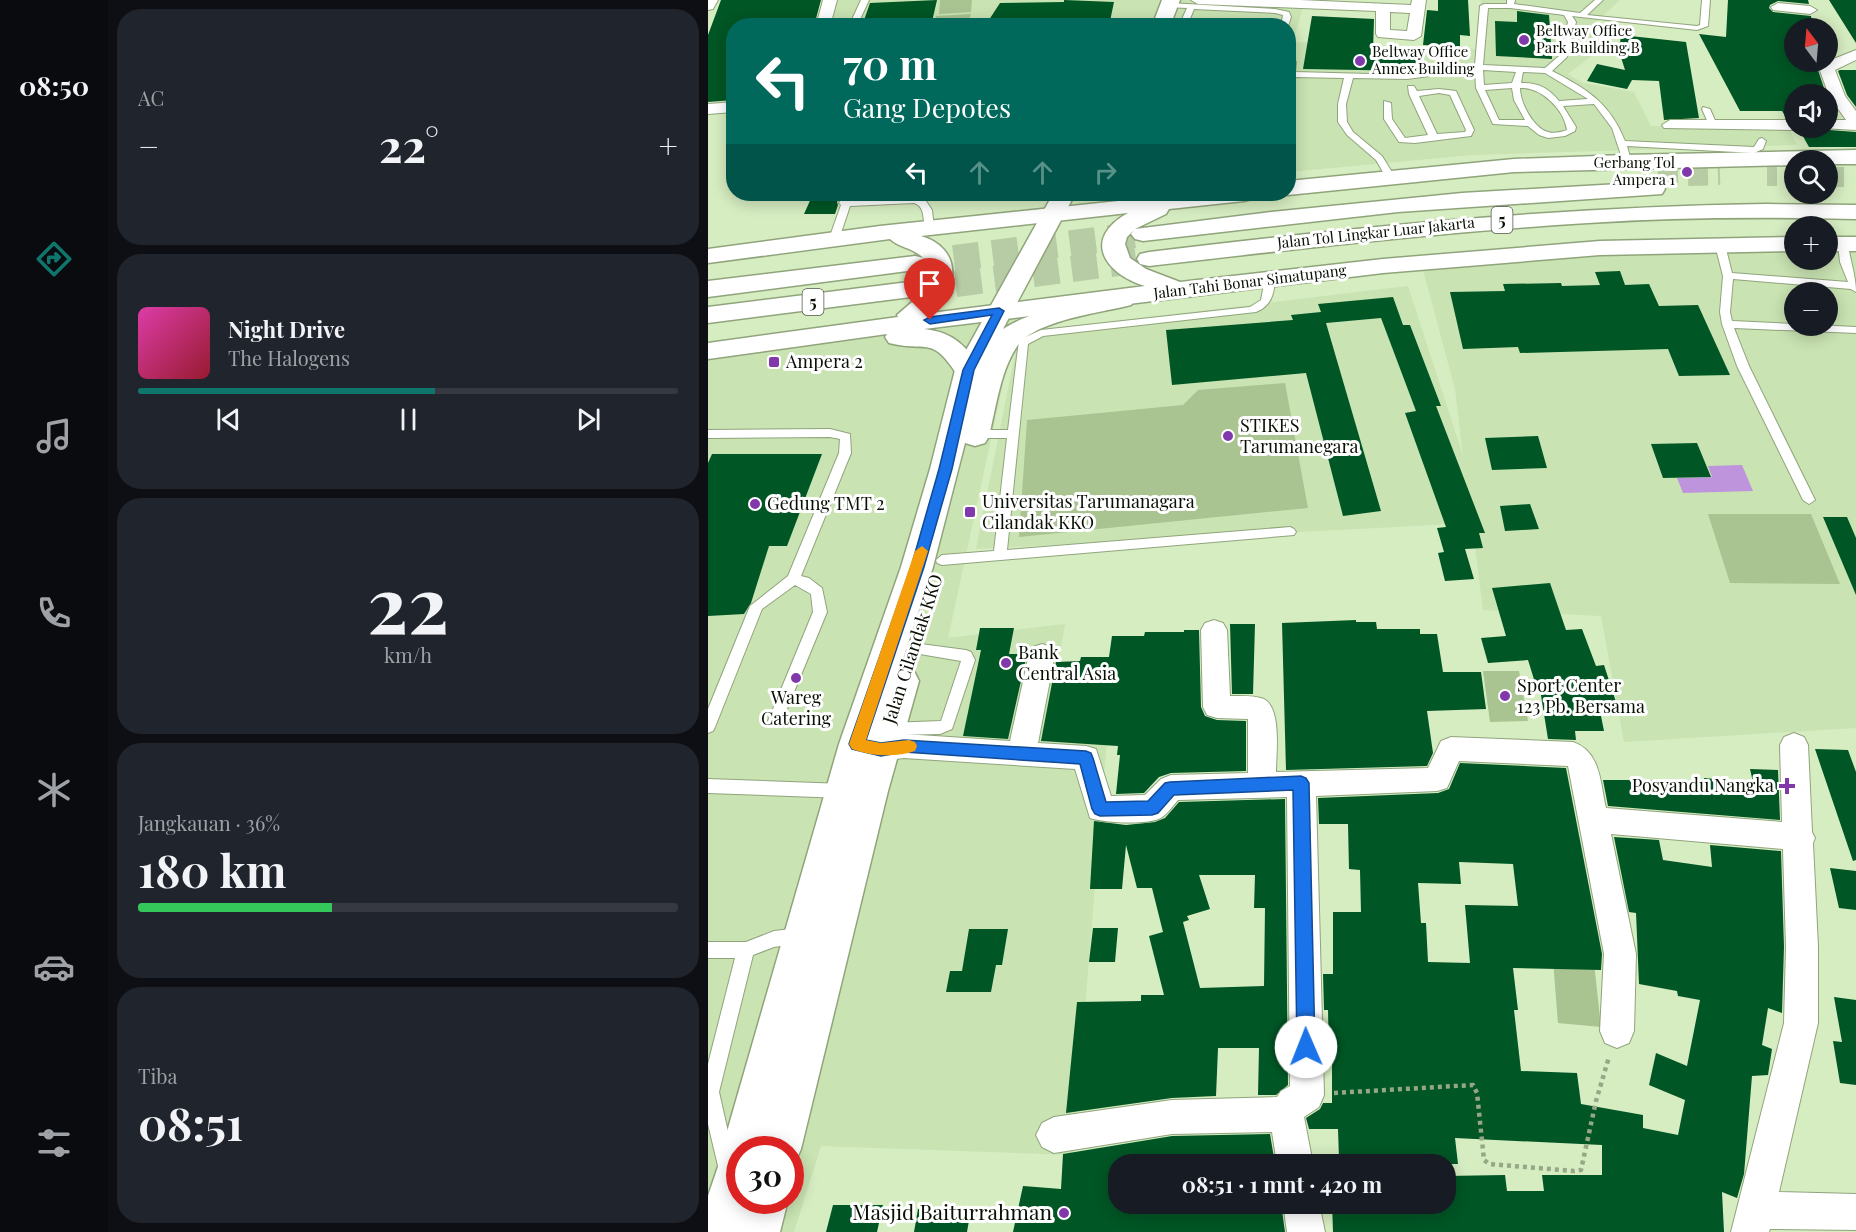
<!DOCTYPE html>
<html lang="id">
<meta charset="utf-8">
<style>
body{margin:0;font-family:"Playfair Display",serif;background:#20242c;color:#f1f3f6;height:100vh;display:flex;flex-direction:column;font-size:22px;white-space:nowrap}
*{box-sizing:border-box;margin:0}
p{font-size:20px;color:#9ea1a6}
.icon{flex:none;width:33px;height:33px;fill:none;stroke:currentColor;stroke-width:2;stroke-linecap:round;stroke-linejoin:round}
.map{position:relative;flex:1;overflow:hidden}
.panel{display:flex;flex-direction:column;gap:9px;padding:9px;background:#0d0f14;width:600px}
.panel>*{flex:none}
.hud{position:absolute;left:18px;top:18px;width:570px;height:183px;border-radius:24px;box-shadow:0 3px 15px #0003;background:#00695c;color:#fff;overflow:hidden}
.needle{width:39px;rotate:344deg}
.fabs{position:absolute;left:1076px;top:18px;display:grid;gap:12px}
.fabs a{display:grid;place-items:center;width:54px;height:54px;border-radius:50%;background:#171b24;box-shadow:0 3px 15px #0003;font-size:30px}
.speed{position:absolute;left:18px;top:1136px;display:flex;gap:12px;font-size:30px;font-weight:700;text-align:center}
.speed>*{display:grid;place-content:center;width:78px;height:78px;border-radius:50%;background:#171b24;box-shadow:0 3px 15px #0003;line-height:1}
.speed .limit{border:9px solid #d22;background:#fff;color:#111}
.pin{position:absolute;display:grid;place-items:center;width:51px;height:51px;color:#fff;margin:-62px -26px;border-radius:50% 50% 50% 0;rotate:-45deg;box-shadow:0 0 6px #0007}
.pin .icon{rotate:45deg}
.me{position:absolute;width:66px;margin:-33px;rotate:359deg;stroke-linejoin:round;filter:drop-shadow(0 0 4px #0008)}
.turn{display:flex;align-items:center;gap:21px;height:126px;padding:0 18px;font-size:27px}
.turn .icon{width:78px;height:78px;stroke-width:2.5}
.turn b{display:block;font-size:42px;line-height:51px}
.lanes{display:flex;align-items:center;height:57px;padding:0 18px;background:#0003;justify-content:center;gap:30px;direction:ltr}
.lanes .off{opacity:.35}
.big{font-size:45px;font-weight:700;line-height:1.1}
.panel .widget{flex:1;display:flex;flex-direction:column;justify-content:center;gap:9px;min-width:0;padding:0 21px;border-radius:24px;background:#20242c}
.panel .dial{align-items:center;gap:0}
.dial b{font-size:78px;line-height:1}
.song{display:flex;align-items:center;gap:18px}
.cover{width:72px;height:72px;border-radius:9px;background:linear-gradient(135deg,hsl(320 70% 55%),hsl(350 70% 35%))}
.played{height:6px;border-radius:3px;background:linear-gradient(90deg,#0f766e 55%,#363941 55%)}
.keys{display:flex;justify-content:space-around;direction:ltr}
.heat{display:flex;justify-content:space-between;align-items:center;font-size:33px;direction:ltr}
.charge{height:9px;border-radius:4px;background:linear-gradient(90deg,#34c759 36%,#363941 0)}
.trip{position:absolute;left:400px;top:1154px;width:348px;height:60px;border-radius:24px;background:#171b24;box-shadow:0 3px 15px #0003;font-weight:700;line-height:60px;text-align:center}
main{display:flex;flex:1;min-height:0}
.tabs{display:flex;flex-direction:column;width:108px;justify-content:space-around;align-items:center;background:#090b0e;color:#9ea1a6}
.tabs .icon{width:42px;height:42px}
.tabs .selected{color:#0f766e}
.tabs b{font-size:27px;color:#f1f3f6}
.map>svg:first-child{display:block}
.built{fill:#c9e3b2;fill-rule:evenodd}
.green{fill:#a9c391}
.water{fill:#be95dc}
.building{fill:#005625;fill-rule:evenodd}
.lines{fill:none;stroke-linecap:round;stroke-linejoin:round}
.highway-tunnel-far1{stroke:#b7cba4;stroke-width:20;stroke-dasharray:20 10;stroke-linecap:butt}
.highway-tunnel{stroke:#b7cba4;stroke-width:26;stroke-dasharray:26 13;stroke-linecap:butt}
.lane-casing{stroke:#90a47c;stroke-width:2}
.street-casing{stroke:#90a47c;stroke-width:2}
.secondary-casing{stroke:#90a47c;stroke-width:3}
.highway-casing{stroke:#90a47c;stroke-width:3}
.path{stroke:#96a786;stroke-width:4.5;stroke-dasharray:4 4;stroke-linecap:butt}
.lane{fill:#fff;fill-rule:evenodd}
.street{fill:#fff;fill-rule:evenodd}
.secondary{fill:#fff;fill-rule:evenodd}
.highway{fill:#fff;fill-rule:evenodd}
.route{fill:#1a73e8;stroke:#114b97;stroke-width:1.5}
.slow{fill:#f59e0b}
.poi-dot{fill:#8038ab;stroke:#fff;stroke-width:2}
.labels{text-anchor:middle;stroke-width:6;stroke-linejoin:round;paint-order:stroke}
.far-poi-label{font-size:15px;fill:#080f03;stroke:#fff;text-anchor:start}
.far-street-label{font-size:15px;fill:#080f03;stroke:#fff}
.shield{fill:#fff;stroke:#52574f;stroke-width:1.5}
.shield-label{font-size:16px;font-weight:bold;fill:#080f03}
.poi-label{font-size:18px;fill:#080f03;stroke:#fff;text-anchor:start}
.street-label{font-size:18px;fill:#080f03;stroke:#fff}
.near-poi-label{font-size:21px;fill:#080f03;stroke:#fff;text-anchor:end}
</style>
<main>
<nav class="tabs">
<b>08:50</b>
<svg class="icon selected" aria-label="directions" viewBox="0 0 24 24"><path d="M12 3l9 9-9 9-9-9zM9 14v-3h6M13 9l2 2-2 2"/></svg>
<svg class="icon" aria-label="music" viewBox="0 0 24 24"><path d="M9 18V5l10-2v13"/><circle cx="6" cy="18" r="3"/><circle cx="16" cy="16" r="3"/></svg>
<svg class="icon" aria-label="phone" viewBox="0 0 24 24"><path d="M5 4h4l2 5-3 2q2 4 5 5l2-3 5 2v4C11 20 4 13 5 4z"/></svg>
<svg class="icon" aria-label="climate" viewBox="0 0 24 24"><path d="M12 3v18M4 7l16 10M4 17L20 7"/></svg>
<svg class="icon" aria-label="car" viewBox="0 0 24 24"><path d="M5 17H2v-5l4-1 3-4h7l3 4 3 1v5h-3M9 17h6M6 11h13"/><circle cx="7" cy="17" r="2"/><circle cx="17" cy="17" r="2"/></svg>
<svg class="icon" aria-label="filters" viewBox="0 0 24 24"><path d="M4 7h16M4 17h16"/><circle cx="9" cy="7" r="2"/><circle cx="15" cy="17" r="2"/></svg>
</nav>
<section class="panel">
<div class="widget"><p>AC</p>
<div class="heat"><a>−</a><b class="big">22°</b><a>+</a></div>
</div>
<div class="widget">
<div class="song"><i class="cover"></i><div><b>Night Drive</b><p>The Halogens</p></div></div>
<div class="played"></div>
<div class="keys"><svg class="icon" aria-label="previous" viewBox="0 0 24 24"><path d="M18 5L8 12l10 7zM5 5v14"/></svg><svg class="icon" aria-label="pause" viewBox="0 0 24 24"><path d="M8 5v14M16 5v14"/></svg><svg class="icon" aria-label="next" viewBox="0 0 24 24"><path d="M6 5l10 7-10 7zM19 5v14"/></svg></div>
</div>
<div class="widget dial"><b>22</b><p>km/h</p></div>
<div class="widget"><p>Jangkauan · 36%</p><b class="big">180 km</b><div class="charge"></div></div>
<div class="widget"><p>Tiba</p><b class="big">08:51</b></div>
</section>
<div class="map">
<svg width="1148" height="1232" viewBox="0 0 1148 1232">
<rect width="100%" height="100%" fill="#d6ecc1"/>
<path class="built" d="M123,0H597L585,42L768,49L773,0H912L888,22L886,54L860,74L875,83L926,92L943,126H1080L1089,145L763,155L581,172L580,26H112Z
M862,246L1086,251V260H1119V252L1148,253V728L916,742L893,616L775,610L764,523L268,549L308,349L338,331L373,325L700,286L755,456L747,389L714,266ZM1086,292H1119V326H1086Z
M309,319L240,638L357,624L336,743L399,739L365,1155L113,1146L86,1232H0V359ZM32,1149H82V1200H32Z"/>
<path class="green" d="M232,0H264L263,12L231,14Z
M263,14L260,25H226L228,16Z
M577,383L600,508L311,537L319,420L475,405L490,390Z
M1000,514H1103L1132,584L1022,583Z
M775,671H811L820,721L782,722Z
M845,960L886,963L893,1027L850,1023Z"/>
<path class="water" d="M1034,465L1045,491L975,493L969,478L1004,477L1000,466Z"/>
<path class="building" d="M13,0H113L106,26H26V100L0,102V35Z
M229,0L223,26H154L162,3Z
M356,0L406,2L401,26H277L292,3L356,2Z
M730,0H760L762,36L752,35V47L715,45L719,10L730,11Z
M1020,0H1100L1101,4L1070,1L1062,5L1061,8L1065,12L1103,16L1105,28H1086V62H1102L1100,70H1110L1118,94H1086V118L1077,116L1074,111H1032L991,34L1018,37Z
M1121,0H1148V43Z
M809,11L841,15L844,59L788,56L787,21L809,22Z
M604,16L666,19L665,51L708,53V71L595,69Z
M913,35L978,42L991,118L956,120L951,81L924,80L919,89L879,81L889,64L917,70L911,51Z
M1132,70H1148V107L1139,95L1130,71Z
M1094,128L1148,132V147H1101L1092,131Z
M105,194H135L129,202L130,205L127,214H96Z
M912,271L917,285L941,284L951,306L990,305L1022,375L971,376L960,349L812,353L810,347L755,349L742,292L797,291L795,284L853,283L854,286L892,285L887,272Z
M685,297L695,325H702L733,406H728L777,533H771L775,548L757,549L766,579L737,581L730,553L736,552L729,528L738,527L697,413L708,411L673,318L618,323L673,511L635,516L598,373L464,385L458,330L585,320L583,315L613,312L610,304Z
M830,436L839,468L784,470L777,438Z
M989,443L1003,477L955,478L943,444Z
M4,454H114L79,546H61L43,603L36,614L0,616V463Z
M822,504L831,529L797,531L792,506Z
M1115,517H1139L1148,538V595Z
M842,583L858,630L874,629L888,666L896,665L909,705L891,706L896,731H867L868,740L840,739L832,689H829L820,660L780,663L773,638L798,636L784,588Z
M648,620V622H668L669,629H712V634H729L735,672H773L778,709L719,711L725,753L719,766L578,770L574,623Z
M522,624H547L545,694H524Z
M272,628H306L301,654H319L300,739L255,736L273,650H268Z
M476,630H491L493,707L497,716L509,720L538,721V771L463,773L451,777L436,793L408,794L412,755H409L410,746L333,741L348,662L372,661L373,657H401L404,636H436L437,632H476Z
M1107,749L1140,750L1148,772V860L1145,861Z
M752,763L858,768L894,954L893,970L805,968L810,1010H806L813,1071L869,1073L873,1104L935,1115V1128L970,1135L977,1100L941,1085L948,1053L979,1066L992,1000L970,996L969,991L931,984L928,913L921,912L906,837L951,840L955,860L1004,867L1002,845L1073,851L1076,947L1074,1013L1060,1008L1054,1045L1064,1049L1060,1075L1044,1076L1036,1174L1029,1198L1014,1192L1016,1232H625L624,1203H738V1176L797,1175L799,1191H836L834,1175H894V1145L747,1138L750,1164H711V1159H631L630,1129H601L598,1118L612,1109L615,1103H624V1057H621L620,1010H616L615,974H625V912H653L652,870L641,869L640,824H611L610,798L730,793L741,789ZM751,862L805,864L810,906L757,905L762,963L720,962L718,923H713L710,883L753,884Z
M1042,769L1070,770L1072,820L900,806L895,780H947L997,784L996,778L1045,782Z
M577,799L580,1085L568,1095H550L551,1048H510L508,1096L464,1098L358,1113L369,1002L433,1001V995H456L441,936L455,932L444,888H429L418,845L414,889H382L386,821L418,825L447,822L457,818L471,802ZM491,875H547L546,908H557L556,986L492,988L475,922L481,920L479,916L502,909Z
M1122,868L1148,871V910L1131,908Z
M385,928H410L407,962H381Z
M261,929H300L294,965H288L283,992H238L242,971H254Z
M1126,997L1148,1000V1085L1132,1083L1125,1041L1134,1042Z
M562,1134L567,1164H411V1203H573L577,1232H305L315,1186L353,1189L355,1154L464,1136Z
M125,1205H175L169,1232H118Z
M210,1209H263L259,1232H206Z"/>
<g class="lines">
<path class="highway-tunnel-far1" d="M1059,176H1069
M950,177L1012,175
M1119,177H1136"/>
<path class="highway-tunnel" d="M207,263L435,234
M209,289L441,259"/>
<defs>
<path id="lane" d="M153,0H161L149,26H141Z
M799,0H807L806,4L872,13L887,0H895L879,15L989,26L992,25L994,0H1002L1000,26L989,30L864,16L868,22L859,57L844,71C879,89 902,103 917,141L1046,147L1051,139L1054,138L1058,141L1055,149L1046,153L919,146L923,161L919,164L915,161L904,128L886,104L855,106L868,127L867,131L857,136L840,138L831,135L820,126L785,124L768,88L767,70L699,79L645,78L638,104L639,122L645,132L674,156L687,177L682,180L679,179L668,160L639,135L630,122V104L636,78L587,77L584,110L580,112V54L588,62L587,72L699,75L767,65L772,6L776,4H799ZM780,8H802L856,15L860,22L851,56L837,68L775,65ZM775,70L808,72L804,83L776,85ZM815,72L837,73L880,99L851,101C841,88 829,82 813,83ZM804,88L806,100L817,120H791L777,90ZM812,88C833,87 856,109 859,130C853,132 846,134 840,132C825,128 812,102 812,88Z
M461,3L567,9L581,12L583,17L580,26H573L575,15L567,13L486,9L479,26H471L479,8L458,7V3Z
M421,24L428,26H418Z
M700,86H706L709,91L731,89L748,91L766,130L763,136L707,143L691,142L676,119V101L683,103L684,119L697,138L720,135L701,94ZM731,93L742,95L758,130L757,132L729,134L711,96Z
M995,107L1002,109L1009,125L1008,127L1001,125L994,109Z
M137,194H145L144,200L207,197L218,201L224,210L226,228L218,230C214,220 218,207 206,203L142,206L131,239L123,241L121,239L133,205L131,203Z
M1135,241L1140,244C1142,261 1148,275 1148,292L1143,289L1025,279L1022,312L1024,321L1148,327V333L1026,328L1041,366L1107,500L1101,504L1095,500L1029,366L1014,324L1012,312L1015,276L1007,245L1012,242L1017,245L1024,273L1140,282L1132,262L1130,244Z
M562,276L567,279C566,295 563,306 548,312L335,336L320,344L299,550L582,527L586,529L588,532L586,535L234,565L229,563L228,560L234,555L286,551L299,438H268L262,434L268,430H300L311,340L333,330L542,307L553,300L557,279Z
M122,429L142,434L143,453L93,576L101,578L114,588L119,612L74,721L72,725L67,727L62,725L60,721L105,612L103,594L87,585L54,609L7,727L5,731L0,733V709L42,606L80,576L131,453L132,439L122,437L0,438V430Z
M205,643L258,650L263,652L267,660L244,729L232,734L181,735L176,733L174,729L176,725L181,723L233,721L253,661L200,652L198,648L200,644Z
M0,779L136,784L141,786L144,791L141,796L136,798L0,793Z
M92,928L98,930L100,936L98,942L66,947L45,955L11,1092L27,1163L25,1170L18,1172L11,1170L0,1124V1064L27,958H0V942H38L66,931Z"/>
<path id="street" d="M0,0H10L5,9L0,10Z
M115,0H129L122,26H108Z
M483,0H592L703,5L704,0H718L713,36L706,40L670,37L668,34V11L490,4ZM682,12L702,13L699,31L682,30Z
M1070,3L1102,6L1109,10L1102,14L1065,10L1063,7Z
M1148,50V60L1127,70L1137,96L1148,111V130L1113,128H1119V120H1138L1121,96L1109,62H1119V58L1123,60Z
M26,102V112L0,114V104Z
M962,120H1086V128H1092L1086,130L956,128L954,125Z
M506,620L515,623L519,630L522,696C533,696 546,695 556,699C574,709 568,754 568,772L720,768L733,741L743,737L865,742C893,752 892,782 898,808L1074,822L1072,745L1076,737L1086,733L1096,737L1100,745L1104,832L1107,838L1105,843L1110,947V1023L1071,1192L1148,1194V1230L1062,1229L1061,1232H1023L1076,1023L1078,947L1075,849L903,834L928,954L926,1031L921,1043L909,1048L897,1043L892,1031L896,954L860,766L751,761L739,788L729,791L608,796L616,1095L611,1107L596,1117L605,1164H569L564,1132L464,1134L346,1153L334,1147L328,1135L334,1123L346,1117L464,1100L569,1097L573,1091L582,1086L579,797L470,800C465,806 459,814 453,818C440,825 396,823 382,818L367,769L196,758L173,761L163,757L159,749L163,741L196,734L302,741L321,654L325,647L334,644L343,647L347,654L330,743L378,746L388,749L403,796L437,795L453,779L463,775L540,773V719L509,718L499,715L495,707L493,630L497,623Z
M575,1203H611L617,1232H579Z"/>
<path id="secondary" d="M454,0H472L462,26H444Z
M345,194H367L295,329C317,314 397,288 423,295L427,300L423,305C393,313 325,320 308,348C292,373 288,408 281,436L277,443L267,446L257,443L225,567L192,668L206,671L211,681L180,791L93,1149L86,1165L82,1167V1149H32V1200H80L72,1232H0V1196L15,1152L14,1149L131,744L193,567L222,469L247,370Z"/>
<path id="highway" d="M1148,150V164H1119V160H1086V165L806,172L580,195L575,194H580V181L806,159L916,155Z
M946,182L954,184L957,189L954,194L690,212L435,241L427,239L423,234L426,230L419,237L417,244L422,258L438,269L472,282L675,259L892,241L1086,237V251L892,255L675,273L216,329C245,332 259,346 273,370L270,376L260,379L250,376C223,334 220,353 181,343L177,337L179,334L0,359V343L190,317L189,315L211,296L0,323V307L209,281L219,285L221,271L219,263L216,268L207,270L0,297V281L207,256L216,258L218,262V261C207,247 192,249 182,239L0,263V249L172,226L477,194H547L544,199L536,201L461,209L458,214L427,229L563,212L754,193ZM420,213C373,239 397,274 437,286L223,313C252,289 254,248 213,236Z
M1058,204L1148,205V219C1059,217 969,217 880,223C733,232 587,249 441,266L432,264L429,259L432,254L441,252C647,227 851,207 1058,204Z
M1119,237H1148V251H1119Z"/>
</defs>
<use href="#lane" class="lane-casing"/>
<use href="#street" class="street-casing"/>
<use href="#secondary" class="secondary-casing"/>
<use href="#highway" class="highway-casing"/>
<path class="path" d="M626,1093L765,1085L769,1093L776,1160L781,1164L866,1171L873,1170L888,1101L901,1057"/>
<use href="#lane" class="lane"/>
<use href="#street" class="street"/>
<use href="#secondary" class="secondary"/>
<use href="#highway" class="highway"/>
</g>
<path class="route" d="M291,308L296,311L266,370L244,469L216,567L158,740L173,743L196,740L378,751L383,753L385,758L398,802L440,801L457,783L462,782L593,776L598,778L601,783L607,1047L604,1054L598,1056L592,1054L589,1047L585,790L466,795L450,813L444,815L392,816L387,814L384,809L372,764L196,752L173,756L144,749L141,744L203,567L231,469L255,370L284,315L222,324L216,320L222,317Z"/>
<path class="slow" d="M214,546L220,551L158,740L173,743L201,740L207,742L209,746L207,751C187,758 163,756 144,749L141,744L207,551Z"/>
<g class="poi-dot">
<circle cx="816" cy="40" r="6"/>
<circle cx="652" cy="61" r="6"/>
<circle cx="979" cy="172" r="6"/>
<rect x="60" y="356" width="12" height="12" rx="3"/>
<circle cx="520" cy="436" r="6"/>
<circle cx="47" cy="504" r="6"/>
<rect x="256" y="506" width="12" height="12" rx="3"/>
<circle cx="298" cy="663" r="6"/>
<circle cx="88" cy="678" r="6"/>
<circle cx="797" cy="696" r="6"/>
<path d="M1076 777h6v6h6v6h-6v6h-6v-6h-6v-6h6z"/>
<circle cx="356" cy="1213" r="6"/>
</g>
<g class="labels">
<g class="far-poi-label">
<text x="828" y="36">Beltway Office<tspan x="828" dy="17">Park Building B</tspan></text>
<text x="664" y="57">Beltway Office<tspan x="664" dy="17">Annex Building</tspan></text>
<text x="967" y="168" text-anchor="end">Gerbang Tol<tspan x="967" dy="17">Ampera 1</tspan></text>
</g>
<g class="far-street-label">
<text transform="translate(668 233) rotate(-6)" y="5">Jalan Tol Lingkar Luar Jakarta</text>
<text transform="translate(542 282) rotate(-7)" y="5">Jalan Tahi Bonar Simatupang</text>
</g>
<g class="shield">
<rect x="783.5" y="207" width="21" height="26" rx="4.5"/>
<rect x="94.5" y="289" width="21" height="26" rx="4.5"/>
</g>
<g class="shield-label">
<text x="794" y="226">5</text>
<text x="105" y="308">5</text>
</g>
<g class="poi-label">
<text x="78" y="368">Ampera 2</text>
<text x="532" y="432">STIKES<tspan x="532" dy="21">Tarumanegara</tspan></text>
<text x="274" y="508">Universitas Tarumanagara<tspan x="274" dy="21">Cilandak KKO</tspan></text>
<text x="59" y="510">Gedung TMT 2</text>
<text x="310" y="659">Bank<tspan x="310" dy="21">Central Asia</tspan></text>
<text x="809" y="692">Sport Center<tspan x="809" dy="21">123 Pb. Bersama</tspan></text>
<text x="88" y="704" text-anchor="middle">Wareg<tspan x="88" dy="21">Catering</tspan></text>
<text x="1066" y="792" text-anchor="end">Posyandu Nangka</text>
</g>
<g class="street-label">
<text transform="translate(205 649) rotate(-72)" y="6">Jalan Cilandak KKO</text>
</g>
<g class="near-poi-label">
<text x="344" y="1220">Masjid Baiturrahman</text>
</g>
</g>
</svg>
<div class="fabs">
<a><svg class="needle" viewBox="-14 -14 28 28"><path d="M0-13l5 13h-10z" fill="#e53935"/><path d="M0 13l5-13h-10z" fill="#9ea1a6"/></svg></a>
<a><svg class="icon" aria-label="sound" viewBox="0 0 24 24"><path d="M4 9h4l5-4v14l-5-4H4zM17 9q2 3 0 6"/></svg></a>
<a><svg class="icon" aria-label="search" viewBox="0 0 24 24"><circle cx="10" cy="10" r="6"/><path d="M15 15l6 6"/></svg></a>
<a>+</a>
<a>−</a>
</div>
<div class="speed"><div class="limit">30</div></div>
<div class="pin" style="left:222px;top:320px;background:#d93025"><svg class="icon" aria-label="arrive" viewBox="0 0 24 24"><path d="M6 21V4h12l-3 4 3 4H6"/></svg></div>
<svg class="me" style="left:598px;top:1047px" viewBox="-20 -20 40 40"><circle r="19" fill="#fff"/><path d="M0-13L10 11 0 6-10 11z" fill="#1a73e8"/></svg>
<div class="trip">08:51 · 1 mnt · 420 m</div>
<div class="hud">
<div class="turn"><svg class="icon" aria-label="left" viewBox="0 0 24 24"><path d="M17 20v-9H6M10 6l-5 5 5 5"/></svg><div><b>70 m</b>Gang Depotes</div></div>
<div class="lanes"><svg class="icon" aria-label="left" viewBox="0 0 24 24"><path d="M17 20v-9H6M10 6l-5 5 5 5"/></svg><svg class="icon off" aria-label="ahead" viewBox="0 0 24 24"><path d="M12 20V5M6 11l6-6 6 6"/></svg><svg class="icon off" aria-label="ahead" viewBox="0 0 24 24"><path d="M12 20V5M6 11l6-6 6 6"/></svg><svg class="icon off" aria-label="right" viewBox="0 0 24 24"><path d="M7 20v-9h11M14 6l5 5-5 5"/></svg></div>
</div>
</div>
</main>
